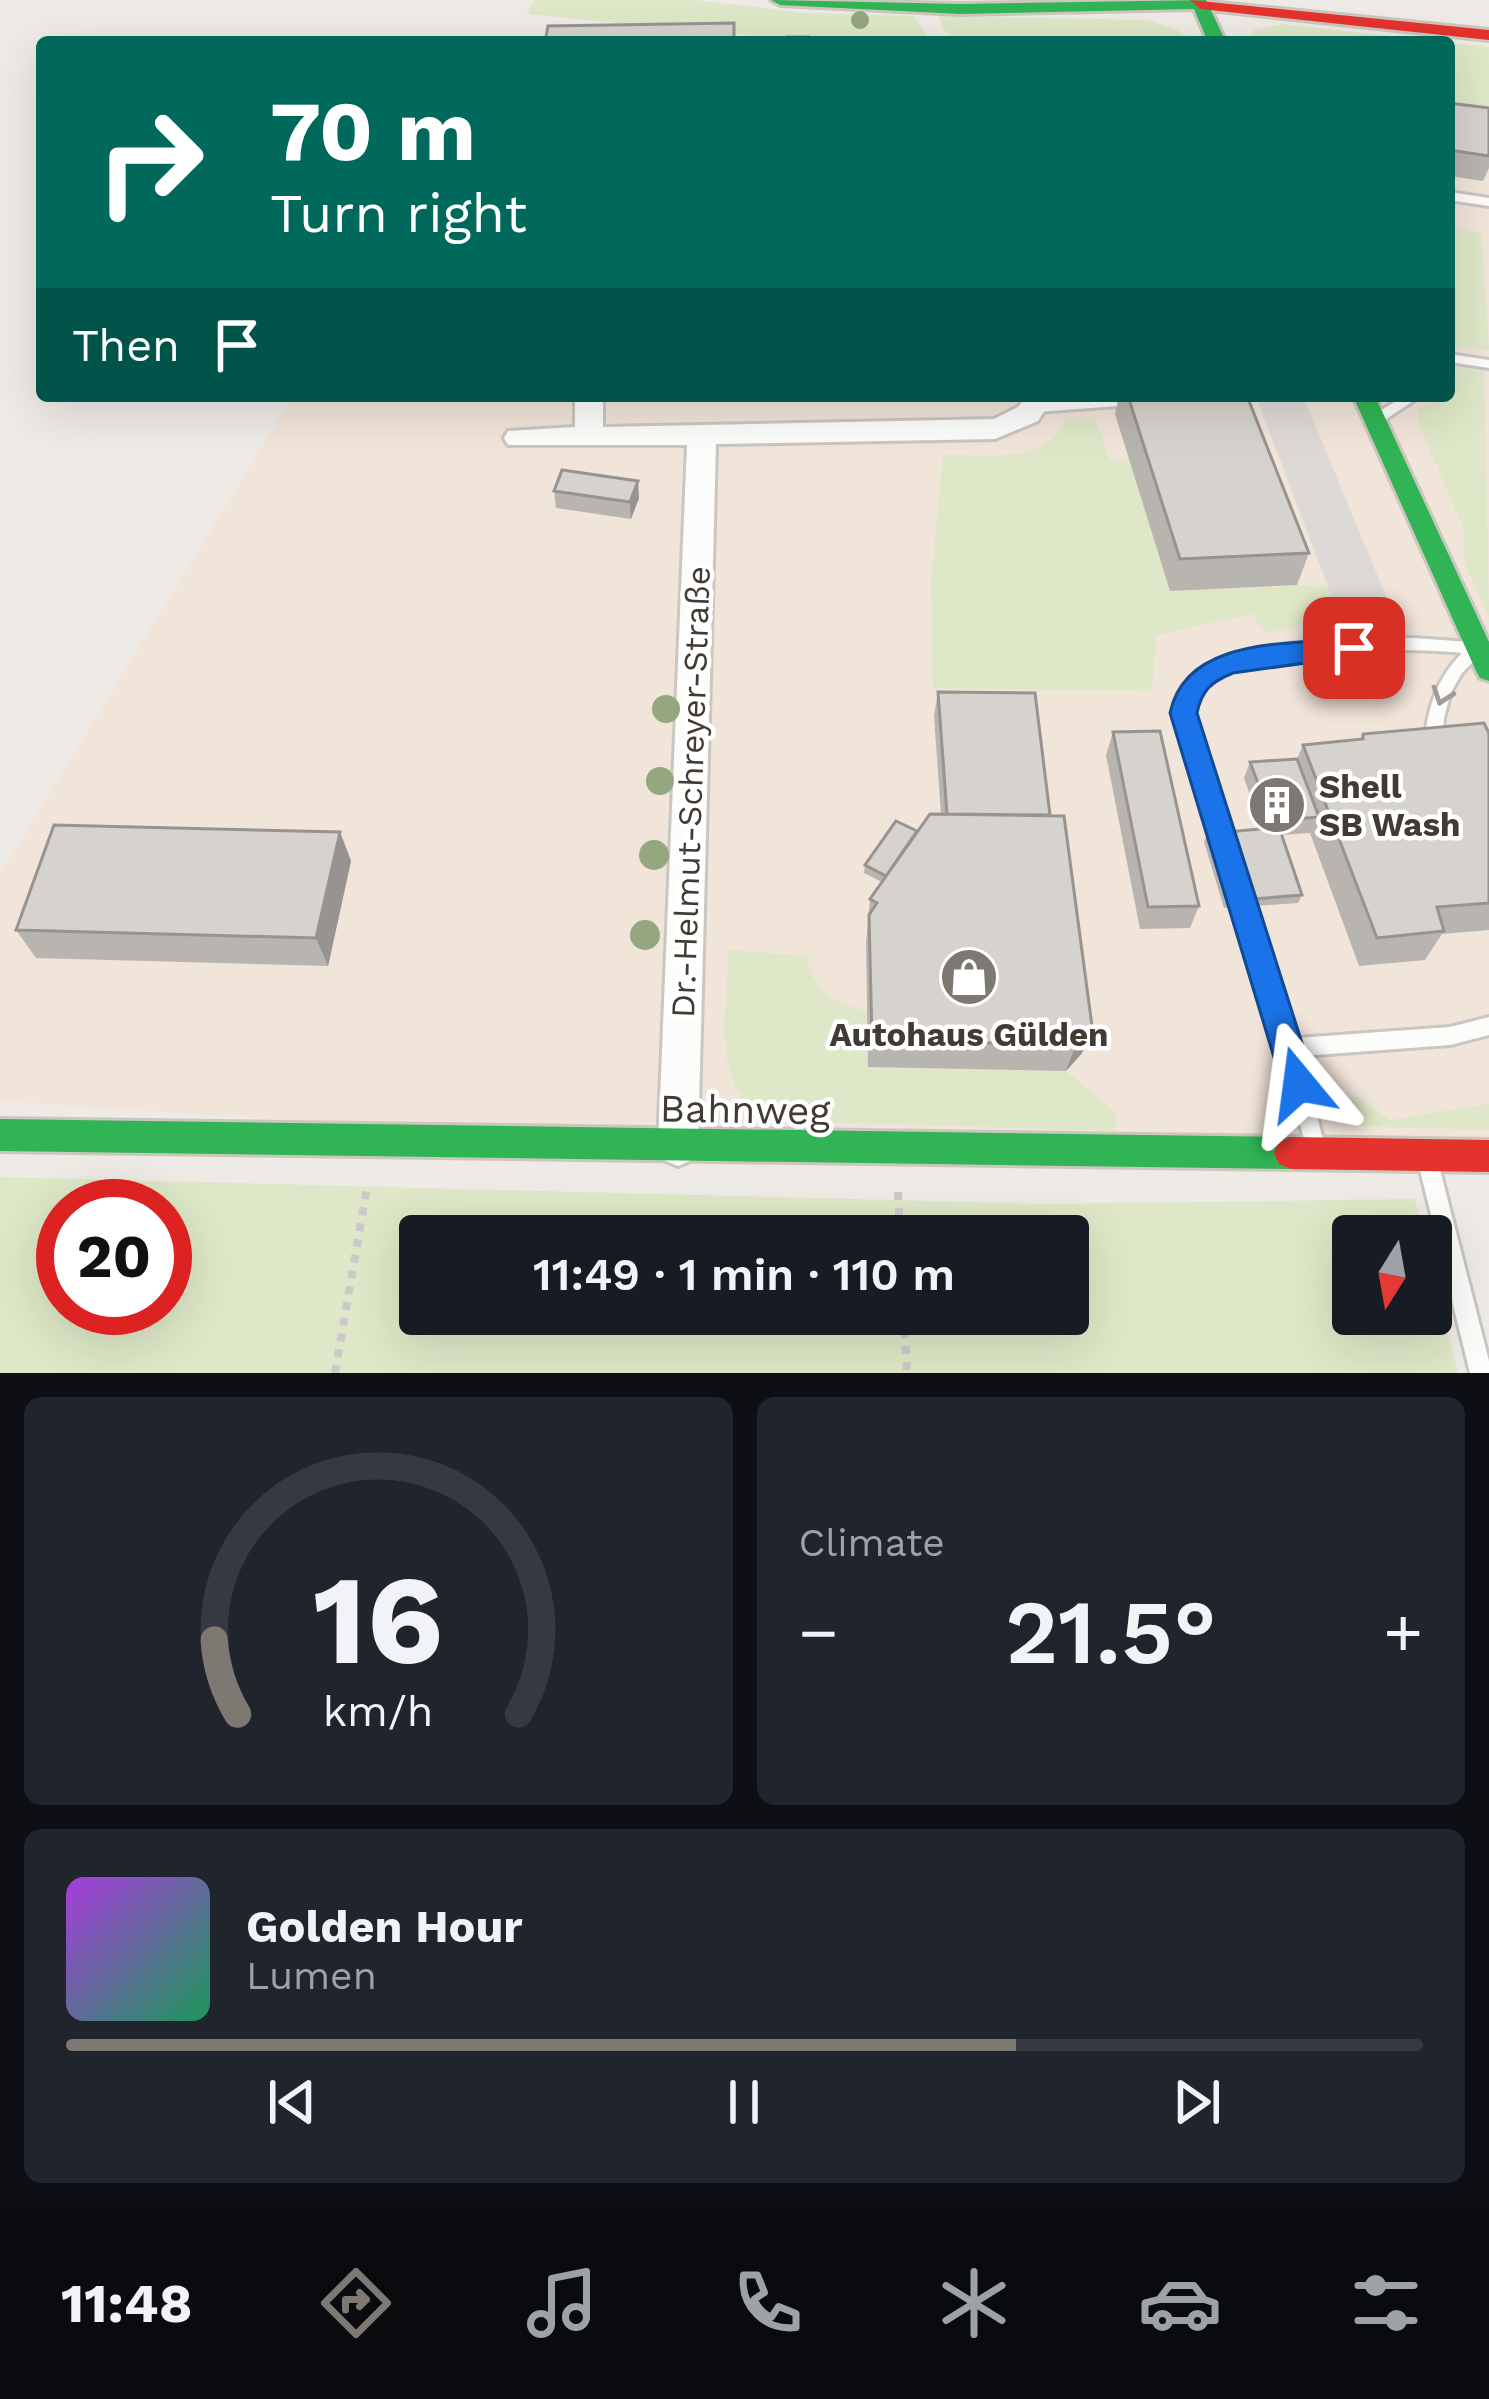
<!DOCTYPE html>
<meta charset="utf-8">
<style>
body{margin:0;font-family:"Work Sans",sans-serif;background:#20242c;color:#f1f3f6;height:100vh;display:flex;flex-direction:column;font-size:45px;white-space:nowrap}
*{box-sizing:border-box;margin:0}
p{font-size:39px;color:#9ea1a6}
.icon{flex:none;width:66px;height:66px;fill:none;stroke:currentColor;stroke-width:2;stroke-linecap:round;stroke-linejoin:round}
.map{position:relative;height:1373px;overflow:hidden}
.panel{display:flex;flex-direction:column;gap:24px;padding:24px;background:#0d0f14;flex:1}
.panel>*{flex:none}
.top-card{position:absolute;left:36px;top:36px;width:1419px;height:366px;border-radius:12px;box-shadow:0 12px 48px #0002;background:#00695c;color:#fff;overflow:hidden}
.needle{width:78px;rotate:191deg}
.controls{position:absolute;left:1332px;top:1215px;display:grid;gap:24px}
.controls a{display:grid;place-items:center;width:120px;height:120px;border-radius:12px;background:#171b24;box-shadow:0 12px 48px #0002;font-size:60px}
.speed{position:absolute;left:36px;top:1179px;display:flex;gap:24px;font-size:60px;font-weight:700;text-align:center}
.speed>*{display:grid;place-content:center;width:156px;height:156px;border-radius:50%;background:#171b24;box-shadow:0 12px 48px #0002;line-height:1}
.speed .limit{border:18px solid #d22;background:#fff;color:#111}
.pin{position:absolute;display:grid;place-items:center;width:102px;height:102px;color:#fff;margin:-51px;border-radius:24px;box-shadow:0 6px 18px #0006}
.me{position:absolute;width:132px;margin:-66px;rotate:344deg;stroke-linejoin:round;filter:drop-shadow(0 0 9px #0008)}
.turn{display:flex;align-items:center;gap:42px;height:252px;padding:0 36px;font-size:54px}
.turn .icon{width:156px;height:156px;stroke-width:2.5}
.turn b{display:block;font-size:84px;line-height:102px}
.then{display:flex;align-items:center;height:114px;padding:0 36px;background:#0003;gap:24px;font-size:45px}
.big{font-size:90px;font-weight:600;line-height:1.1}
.panel .card{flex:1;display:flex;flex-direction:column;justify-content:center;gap:18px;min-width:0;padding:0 42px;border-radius:18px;background:#20242c}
.panel .dial{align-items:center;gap:0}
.dial svg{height:312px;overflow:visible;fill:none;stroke:#363941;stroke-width:7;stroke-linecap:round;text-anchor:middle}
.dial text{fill:#f1f3f6;stroke:none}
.song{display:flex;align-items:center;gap:36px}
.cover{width:144px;height:144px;border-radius:18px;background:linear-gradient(135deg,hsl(280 70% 55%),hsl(150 70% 35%))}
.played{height:12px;border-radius:6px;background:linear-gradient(90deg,#7e7872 70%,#363941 70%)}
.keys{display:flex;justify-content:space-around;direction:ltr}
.heat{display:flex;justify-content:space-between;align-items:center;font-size:66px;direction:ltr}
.panel .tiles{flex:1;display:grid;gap:24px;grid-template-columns:1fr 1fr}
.card:last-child{grid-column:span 2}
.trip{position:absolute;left:399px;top:1215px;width:690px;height:120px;border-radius:12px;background:#171b24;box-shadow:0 12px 48px #0002;font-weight:600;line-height:120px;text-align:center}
.tabs{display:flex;height:192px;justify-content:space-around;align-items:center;background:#090b0e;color:#9ea1a6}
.tabs .icon{width:84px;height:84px}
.tabs .selected{color:#7e7872}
.tabs b{font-size:54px;color:#f1f3f6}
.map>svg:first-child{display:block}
.commercial{fill:#f1e4d9}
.green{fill:#dee7c7;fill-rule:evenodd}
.parking{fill:#ddd9d6}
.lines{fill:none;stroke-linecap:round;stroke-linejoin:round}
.lane-casing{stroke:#cac6c2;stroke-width:6}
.street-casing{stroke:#cac6c2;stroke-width:6}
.fast-casing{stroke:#ccc7bd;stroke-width:6}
.jam-casing{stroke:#ccc7bd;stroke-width:6}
.path{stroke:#cccac6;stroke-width:8;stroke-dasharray:8 8;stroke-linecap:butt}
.lane{fill:#fcfcfb;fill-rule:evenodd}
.street{fill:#fcfcfb;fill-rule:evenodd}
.fast{fill:#30b455;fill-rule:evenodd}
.jam{fill:#e5322d;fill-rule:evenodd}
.tree{fill:#95a77f}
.wall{fill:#b8b5b0}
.shaded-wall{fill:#969390}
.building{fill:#d6d2cd;stroke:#969390;stroke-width:3}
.oneway{stroke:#9f9c98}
.route{fill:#1a73e8;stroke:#114b97;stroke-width:3}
.labels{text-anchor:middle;stroke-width:9;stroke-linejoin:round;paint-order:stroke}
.poi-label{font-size:33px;font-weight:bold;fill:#423b34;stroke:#fff;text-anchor:start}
.street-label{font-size:33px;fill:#423b34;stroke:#fff}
.near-street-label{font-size:39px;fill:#423b34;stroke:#fff}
</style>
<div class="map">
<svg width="1489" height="1373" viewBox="0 0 1489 1373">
<rect width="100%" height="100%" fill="#eeeae6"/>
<path class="commercial" d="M1449,43L1489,47V1143L678,1146L0,1101V874L293,396H1449Z"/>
<path class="green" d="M535,0H695L806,13L914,16L928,36L939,42H818L527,14Z
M939,16L1147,20L1178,30L1193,42H961L944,30Z
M1281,24L1444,42H1245L1254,30Z
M1449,43L1489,47V109L1449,104Z
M1449,228L1481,233L1489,350L1449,347Z
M1459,367L1484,371L1489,617L1465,565L1464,530L1418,423L1419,408L1449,396V376Z
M1095,417L1110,461L1130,460L1170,590L1327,585L1335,603L1388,601L1399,628L1302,625L1265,633L1252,614L1157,635L1152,691L933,688L931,583L943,455C983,454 1051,466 1065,418Z
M729,950L807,956C812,991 833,1004 867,1011L869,1067L1066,1071L1116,1113L1115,1131L764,1120C709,1080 727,1011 729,950Z
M1352,1097H1360L1389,1120L1489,1104V1130L1355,1126Z
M0,1177L1045,1204L1415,1199L1424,1236H1353V1314H1431V1264L1458,1373H0ZM63,1206H165V1308H63ZM420,1236H1068V1314H420Z"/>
<path class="parking" d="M1256,396H1303L1388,601L1334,603Z"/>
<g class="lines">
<defs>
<path id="lane" d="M1449,192L1489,198V206L1449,200Z
M1449,354L1489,360V368L1449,362Z
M1140,396L1147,401L1145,404L1037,412L1030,407L1037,402Z
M1404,396H1421L1380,423H1370L1368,420L1370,417Z
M1413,638L1471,642L1483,646L1485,650L1462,673L1451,692L1444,718L1442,746L1439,751H1427L1424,746C1427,710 1436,679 1462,653C1408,647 1244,647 1205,683C1198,689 1194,699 1193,708C1190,726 1228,825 1236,850L1233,855L1227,858L1221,855L1175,713C1179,698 1183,681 1197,671C1243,638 1357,639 1413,638Z
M1238,878L1244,880L1247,886L1297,1038L1450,1027L1489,1017V1035L1450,1045L1302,1056L1324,1144L1321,1151L1314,1154L1307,1151L1280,1048L1229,886L1232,880Z
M1428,1152L1435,1155L1438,1162L1489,1361V1373H1470L1418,1162L1421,1155Z"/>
<path id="street" d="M575,396H603V427L994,419L1018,407L1026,396H1054L1038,421L995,439L716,444L698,1146L692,1160L678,1166L664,1160L658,1146L687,445H508L504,438L508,431L575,427Z"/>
<path id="fast" d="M771,0L961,4L1206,0L1226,42H1208L1194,9L961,14L780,5Z
M1353,396H1375L1489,642V681L1480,678L1476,671Z
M0,1119L1291,1137L1303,1142L1308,1153L1303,1164L1291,1169L0,1151Z"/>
<path id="jam" d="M1190,0L1489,30V40L1201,9Z
M1291,1137L1489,1140V1172L1291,1169L1279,1164L1274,1153L1279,1142Z"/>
</defs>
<use href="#lane" class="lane-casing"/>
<use href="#street" class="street-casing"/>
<use href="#fast" class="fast-casing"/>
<use href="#jam" class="jam-casing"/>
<path class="path" d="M898,1192L900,1236
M904,1314L907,1373
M335,1373L367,1187"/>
<use href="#lane" class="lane"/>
<use href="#street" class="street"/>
<use href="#fast" class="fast"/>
<use href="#jam" class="jam"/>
</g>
<g class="tree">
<circle cx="860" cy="20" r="9"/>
<circle cx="666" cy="709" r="14"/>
<circle cx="660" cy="781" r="14"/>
<circle cx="654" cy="855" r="15"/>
<circle cx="645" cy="935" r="15"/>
</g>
<path class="wall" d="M1449,103L1489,108V168L1483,181L1449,176Z
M1119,396H1247L1309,553L1297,585L1170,591L1115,414Z
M554,491L639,498L631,519L556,508Z
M938,692L1050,815L1092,1026L1082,1053L1066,1071L868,1067L866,943L870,899L882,882L864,873L865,865L941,814L934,716Z
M1113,732L1199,906L1190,928L1140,929L1106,755Z
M1489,733V930L1442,934L1425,960L1359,966L1310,833L1282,835L1302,895L1298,903L1224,908L1204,842L1207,834L1262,829L1244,778L1250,762L1297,759L1303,745L1360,739L1363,734Z
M340,832L351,861L328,966L36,958L16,930Z
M66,1308H137L136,1311Z"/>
<path class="shaded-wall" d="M638,481L639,498L631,519L630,502Z
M340,832L351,861L328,966L316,938Z
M1092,1026L1082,1053L1066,1071L1076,1045Z"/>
<path class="building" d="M734,23V42H545L548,26Z
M787,37H808V42H787Z
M1449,103L1489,108V156L1449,150Z
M1128,396H1247L1309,553L1180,559Z
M562,470L638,481L630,502L554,491Z
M938,692L1035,693L1050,815L947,814Z
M1484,723L1489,733V903L1437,907L1444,931L1377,938L1303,745L1363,739V734Z
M1160,731L1199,906L1148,907L1113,732Z
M1297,759L1319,817L1272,821L1250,762Z
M930,814L1064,816L1092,1026L1076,1045L872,1040L869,915L877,903L870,899Z
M896,821L917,831L886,876L865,865Z
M54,825L340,832L316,938L16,930Z
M1279,827L1302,895L1228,901L1207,834Z
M63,1270V1298L55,1297Z"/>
<defs><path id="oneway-chevron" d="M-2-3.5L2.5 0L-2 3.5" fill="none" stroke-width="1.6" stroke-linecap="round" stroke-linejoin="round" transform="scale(3)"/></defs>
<use class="oneway" href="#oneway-chevron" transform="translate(1442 696) rotate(109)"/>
<path class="route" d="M1354,638L1363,640L1367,648L1363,655L1233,673C1211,682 1202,690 1197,713L1315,1084L1310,1095L1299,1100L1287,1095L1282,1084L1170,713C1186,636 1290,645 1354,638Z"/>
<defs>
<symbol id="building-disc" viewBox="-11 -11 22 22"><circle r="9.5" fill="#7e7872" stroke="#fff"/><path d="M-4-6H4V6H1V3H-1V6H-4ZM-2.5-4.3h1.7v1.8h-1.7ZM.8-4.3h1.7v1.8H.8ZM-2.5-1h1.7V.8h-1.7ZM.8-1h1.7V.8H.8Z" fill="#fff"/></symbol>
<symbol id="shop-disc" viewBox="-11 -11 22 22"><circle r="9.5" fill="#7e7872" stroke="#fff"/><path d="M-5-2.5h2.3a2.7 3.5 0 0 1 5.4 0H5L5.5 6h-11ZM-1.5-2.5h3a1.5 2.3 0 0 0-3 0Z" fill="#fff"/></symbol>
</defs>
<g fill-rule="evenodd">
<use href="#building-disc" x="1244" y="772" width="66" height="66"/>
<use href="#shop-disc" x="936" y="944" width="66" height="66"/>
</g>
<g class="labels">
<g class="poi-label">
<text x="1319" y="798">Shell<tspan x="1319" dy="38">SB Wash</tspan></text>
<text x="969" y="1046" text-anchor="middle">Autohaus Gülden</text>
</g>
<g class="street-label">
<text transform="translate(690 792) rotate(-88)" y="12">Dr.-Helmut-Schreyer-Straße</text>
</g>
<g class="near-street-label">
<text transform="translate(745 1109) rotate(1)" y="14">Bahnweg</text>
</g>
</g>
</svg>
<div class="controls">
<a><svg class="needle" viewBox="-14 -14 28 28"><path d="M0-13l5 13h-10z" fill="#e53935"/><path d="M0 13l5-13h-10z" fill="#9ea1a6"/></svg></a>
</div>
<div class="speed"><div class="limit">20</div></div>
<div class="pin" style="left:1354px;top:648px;background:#d93025"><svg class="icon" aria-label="arrive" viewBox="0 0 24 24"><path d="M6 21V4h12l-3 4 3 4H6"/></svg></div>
<svg class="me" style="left:1299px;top:1084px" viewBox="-20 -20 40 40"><path d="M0-17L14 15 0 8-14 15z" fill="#1a73e8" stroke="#fff" stroke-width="4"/></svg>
<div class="trip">11:49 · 1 min · 110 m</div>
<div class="top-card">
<div class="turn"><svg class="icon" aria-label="right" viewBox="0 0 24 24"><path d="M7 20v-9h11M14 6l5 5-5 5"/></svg><div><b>70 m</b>Turn right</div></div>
<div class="then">Then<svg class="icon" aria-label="arrive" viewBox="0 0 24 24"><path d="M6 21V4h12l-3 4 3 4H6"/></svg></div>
</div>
</div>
<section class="panel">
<div class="tiles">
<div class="card dial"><svg viewBox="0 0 100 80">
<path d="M14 69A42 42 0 1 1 86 69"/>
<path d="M14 69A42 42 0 0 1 8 50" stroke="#7e7872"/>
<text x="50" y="56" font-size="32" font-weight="700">16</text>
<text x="50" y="72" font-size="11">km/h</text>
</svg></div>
<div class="card"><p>Climate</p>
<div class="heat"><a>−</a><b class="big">21.5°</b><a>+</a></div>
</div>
<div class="card">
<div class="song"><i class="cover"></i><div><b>Golden Hour</b><p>Lumen</p></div></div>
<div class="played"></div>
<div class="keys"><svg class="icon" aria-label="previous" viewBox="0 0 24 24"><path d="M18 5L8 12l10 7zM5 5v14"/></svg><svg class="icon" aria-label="pause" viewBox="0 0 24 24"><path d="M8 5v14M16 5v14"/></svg><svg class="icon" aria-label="next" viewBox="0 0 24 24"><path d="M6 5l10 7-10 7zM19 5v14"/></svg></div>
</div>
</div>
</section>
<nav class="tabs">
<b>11:48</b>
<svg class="icon selected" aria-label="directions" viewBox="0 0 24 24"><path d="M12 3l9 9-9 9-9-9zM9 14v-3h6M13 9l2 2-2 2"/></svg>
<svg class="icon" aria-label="music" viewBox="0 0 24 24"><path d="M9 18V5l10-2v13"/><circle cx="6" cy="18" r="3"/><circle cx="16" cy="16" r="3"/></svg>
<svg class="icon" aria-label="phone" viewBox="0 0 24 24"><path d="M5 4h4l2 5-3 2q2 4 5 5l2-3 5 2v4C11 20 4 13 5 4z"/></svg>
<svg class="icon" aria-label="climate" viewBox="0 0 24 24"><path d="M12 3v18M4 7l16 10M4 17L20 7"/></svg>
<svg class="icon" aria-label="car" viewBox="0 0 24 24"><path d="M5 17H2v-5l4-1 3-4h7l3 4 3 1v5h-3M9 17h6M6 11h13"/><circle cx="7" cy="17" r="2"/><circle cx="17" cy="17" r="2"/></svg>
<svg class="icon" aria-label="filters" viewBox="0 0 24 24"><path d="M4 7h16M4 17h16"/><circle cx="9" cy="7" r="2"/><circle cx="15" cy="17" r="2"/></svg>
</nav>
